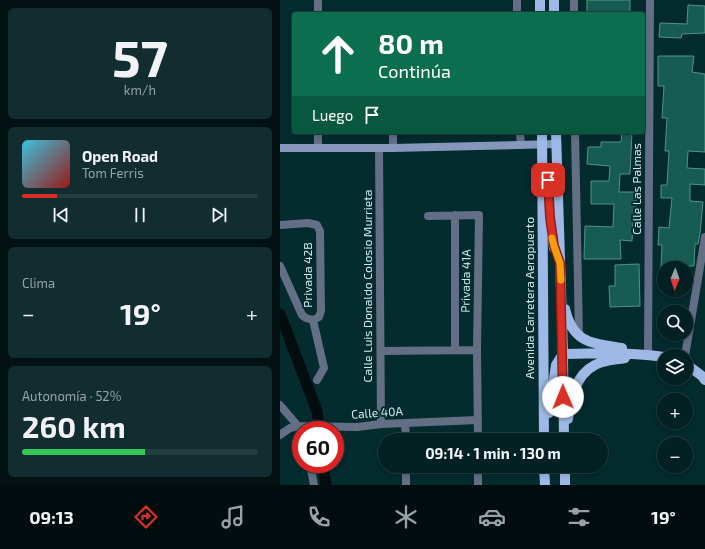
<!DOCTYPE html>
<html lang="es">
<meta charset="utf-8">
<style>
body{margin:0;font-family:"Exo 2",sans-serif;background:#112d2f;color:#f1f3f6;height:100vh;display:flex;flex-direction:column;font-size:15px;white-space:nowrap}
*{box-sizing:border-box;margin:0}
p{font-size:13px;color:#97a3a5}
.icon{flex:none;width:22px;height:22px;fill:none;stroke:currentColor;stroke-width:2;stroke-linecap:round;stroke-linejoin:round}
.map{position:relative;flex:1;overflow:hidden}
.details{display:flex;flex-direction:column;gap:8px;padding:8px;background:#021213;width:280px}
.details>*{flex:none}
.banner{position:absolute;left:12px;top:12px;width:353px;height:122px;border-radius:4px;box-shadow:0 2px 6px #0003,0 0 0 1px #243e40;background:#0b6e4f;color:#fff;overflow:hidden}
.needle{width:26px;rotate:182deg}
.controls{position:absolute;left:377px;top:261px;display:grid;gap:8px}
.controls a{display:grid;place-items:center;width:36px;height:36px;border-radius:50%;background:#032022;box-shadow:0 2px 6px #0003,0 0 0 1px #243e40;font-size:20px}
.speed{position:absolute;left:12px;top:421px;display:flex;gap:8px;font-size:20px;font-weight:700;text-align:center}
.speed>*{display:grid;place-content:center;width:52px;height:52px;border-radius:50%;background:#032022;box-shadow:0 2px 6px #0003,0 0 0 1px #243e40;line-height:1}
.speed .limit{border:6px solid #d22;background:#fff;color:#111}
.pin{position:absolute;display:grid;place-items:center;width:34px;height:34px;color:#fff;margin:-17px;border-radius:8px;box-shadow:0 2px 6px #0006}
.me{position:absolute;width:44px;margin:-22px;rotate:359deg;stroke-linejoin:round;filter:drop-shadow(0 0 3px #0008)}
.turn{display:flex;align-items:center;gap:14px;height:84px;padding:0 20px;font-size:18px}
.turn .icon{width:52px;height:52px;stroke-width:2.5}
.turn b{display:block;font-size:28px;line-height:34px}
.then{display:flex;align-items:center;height:38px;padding:0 20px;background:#0003;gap:8px;font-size:15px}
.big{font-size:30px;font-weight:700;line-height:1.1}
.details .tile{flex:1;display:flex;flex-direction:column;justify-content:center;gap:6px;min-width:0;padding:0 14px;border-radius:6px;background:#112d2f}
.details .dial{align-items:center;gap:0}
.dial b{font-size:52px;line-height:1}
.song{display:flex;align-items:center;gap:12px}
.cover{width:48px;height:48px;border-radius:6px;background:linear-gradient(135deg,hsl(190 70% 55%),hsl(0 70% 35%))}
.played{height:4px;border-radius:2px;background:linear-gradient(90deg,#d93025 15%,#243e40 15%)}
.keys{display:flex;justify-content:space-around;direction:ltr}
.heat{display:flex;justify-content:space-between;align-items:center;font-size:22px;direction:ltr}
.charge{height:6px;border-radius:3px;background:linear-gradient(90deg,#34c759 52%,#243e40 0)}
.trip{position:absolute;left:98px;top:433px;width:230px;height:40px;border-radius:20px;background:#032022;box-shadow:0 2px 6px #0003,0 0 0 1px #243e40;font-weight:700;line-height:40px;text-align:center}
.dock{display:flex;height:64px;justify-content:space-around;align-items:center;background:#010d0e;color:#97a3a5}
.dock .icon{width:28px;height:28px}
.dock .active{color:#d93025}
.dock b{font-size:18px;color:#f1f3f6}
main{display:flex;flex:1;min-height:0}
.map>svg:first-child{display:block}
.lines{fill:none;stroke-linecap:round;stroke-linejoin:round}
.canal{stroke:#030d0e;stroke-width:11}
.building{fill:#175c53;stroke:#519288}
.street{stroke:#626f85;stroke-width:8}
.secondary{stroke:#8598bc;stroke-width:8}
.primary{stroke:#9fb9e7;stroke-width:10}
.route-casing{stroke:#8d1f18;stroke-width:10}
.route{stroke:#d93025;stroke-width:7}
.slow{stroke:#f59e0b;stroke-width:7}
.labels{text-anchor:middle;stroke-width:4;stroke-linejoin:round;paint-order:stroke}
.street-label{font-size:12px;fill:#c9eaed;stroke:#042b2e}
</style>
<main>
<section class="details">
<div class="tile dial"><b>57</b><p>km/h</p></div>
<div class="tile">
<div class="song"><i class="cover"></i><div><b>Open Road</b><p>Tom Ferris</p></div></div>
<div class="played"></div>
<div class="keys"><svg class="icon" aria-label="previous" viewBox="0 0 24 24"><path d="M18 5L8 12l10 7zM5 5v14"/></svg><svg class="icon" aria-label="pause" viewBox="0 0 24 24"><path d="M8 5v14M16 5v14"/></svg><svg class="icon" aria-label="next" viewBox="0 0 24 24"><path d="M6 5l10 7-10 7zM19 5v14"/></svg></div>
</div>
<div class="tile"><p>Clima</p>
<div class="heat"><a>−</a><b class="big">19°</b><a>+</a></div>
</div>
<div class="tile"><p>Autonomía · 52%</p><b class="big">260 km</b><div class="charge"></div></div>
</section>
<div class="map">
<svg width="425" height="485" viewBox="0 0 425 485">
<rect width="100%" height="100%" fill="#042b2e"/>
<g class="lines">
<path class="canal" d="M0,314L37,411L39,430
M43,464L46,485"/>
</g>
<path class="building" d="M307,0H350V14H307Z
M408,5L425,6V33L402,34L401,38L379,37L380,23L407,24Z
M378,56H414L412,72L425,74V152L408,151L407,168L425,169V185L410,184V201L423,202L420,234L418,244H415L414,266H408V268L381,267L382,245H378L379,227L389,228L392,198H381V185H387L389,151H385L387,118H382L384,86H378Z
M342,132H352L350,174H340L339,192H356V220H353L352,241L340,240L341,259H304L305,226L333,227L334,204H311V181H329L330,166L307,164L308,147H321V142H341Z
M359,264L360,306L330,307L329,286H335V265Z"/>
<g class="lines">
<path class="street" d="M237,0V14
M294,0V14
M38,14V0
M113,132V148
M240,132L241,145
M295,132L299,336
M38,148V132
M99,148L101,424
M175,215V350
M148,216L199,215L197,350L198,440
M0,225L28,223L37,225L40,231L41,311L39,317L33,320
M0,266L22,315L26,318L33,320
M33,320L44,368L37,380
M101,351L197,350
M368,355L370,0
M405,356L425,237
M0,405L18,426
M125,423L126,440
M0,435L10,428L18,426L77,427L101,424L198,420
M30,464L34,485
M126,466V485
M198,466V485"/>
<path class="secondary" d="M0,148H113L276,144"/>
<path class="primary" d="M260,0V14
M274,0V14
M262,132L264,440
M276,132L283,354L284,440
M269,206L274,248
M285,309C293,343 311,343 342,348
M406,364L422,376L425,380
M269,413L276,365L283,354C317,353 350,352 384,357
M288,419C291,399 295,375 315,365C324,360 335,360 345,358
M264,466L265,485
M285,466V485"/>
</g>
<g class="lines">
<defs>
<path id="route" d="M268,180L270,217L274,246L280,263L283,397"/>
</defs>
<use href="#route" class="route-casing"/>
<use href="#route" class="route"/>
<path class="slow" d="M272,238L274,246L280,263L281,280"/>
</g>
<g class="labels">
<g class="street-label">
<text transform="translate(357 189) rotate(-90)" y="4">Calle Las Palmas</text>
<text transform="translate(28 275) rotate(-90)" y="4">Privada 42B</text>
<text transform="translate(186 281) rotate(-89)" y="4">Privada 41A</text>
<text transform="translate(88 286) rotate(-90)" y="4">Calle Luis Donaldo Colosio Murrieta</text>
<text transform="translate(250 298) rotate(-90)" y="4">Avenida Carretera Aeropuerto</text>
<text transform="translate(97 413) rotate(-4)" y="4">Calle 40A</text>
</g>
</g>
</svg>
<div class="controls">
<a><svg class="needle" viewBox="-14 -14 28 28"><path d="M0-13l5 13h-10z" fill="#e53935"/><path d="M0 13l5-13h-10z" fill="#97a3a5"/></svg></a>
<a><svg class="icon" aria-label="search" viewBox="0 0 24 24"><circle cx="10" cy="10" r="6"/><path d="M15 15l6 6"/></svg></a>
<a><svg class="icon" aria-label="layers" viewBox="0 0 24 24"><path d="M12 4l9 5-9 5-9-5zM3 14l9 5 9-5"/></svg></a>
<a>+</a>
<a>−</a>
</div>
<div class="speed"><div class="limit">60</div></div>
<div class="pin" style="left:268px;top:180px;background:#d93025"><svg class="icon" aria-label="arrive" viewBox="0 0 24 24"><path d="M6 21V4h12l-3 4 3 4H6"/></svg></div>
<svg class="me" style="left:283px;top:397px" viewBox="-20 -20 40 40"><circle r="19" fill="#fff"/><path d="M0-13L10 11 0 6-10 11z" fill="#d93025"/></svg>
<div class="trip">09:14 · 1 min · 130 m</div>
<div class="banner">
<div class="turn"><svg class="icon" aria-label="ahead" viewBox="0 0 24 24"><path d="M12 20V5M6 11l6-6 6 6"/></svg><div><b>80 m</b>Continúa</div></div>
<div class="then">Luego<svg class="icon" aria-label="arrive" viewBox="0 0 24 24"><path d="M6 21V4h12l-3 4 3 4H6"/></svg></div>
</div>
</div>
</main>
<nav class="dock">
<b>09:13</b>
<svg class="icon active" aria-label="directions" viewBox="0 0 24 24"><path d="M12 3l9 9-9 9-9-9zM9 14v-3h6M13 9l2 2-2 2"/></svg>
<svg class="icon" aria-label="music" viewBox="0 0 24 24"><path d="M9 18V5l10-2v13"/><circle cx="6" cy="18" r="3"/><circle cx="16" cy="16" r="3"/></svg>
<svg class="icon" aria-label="phone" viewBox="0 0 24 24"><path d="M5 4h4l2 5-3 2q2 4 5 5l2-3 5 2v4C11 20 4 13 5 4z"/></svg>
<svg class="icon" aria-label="climate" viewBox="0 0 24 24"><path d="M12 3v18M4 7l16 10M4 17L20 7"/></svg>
<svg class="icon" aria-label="car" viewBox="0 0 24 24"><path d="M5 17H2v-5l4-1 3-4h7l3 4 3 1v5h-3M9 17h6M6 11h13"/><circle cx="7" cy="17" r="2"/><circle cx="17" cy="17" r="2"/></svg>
<svg class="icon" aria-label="filters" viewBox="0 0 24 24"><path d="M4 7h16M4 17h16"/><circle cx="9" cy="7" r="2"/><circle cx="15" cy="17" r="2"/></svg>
<b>19°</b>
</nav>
